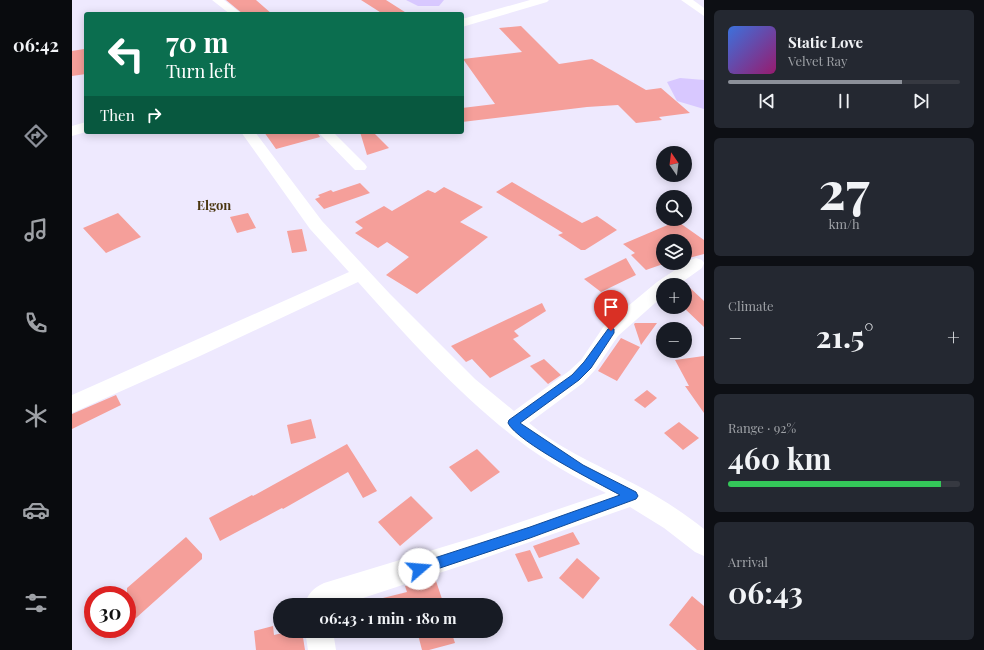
<!DOCTYPE html>
<meta charset="utf-8">
<style>
body{margin:0;font-family:"Playfair Display",serif;background:#242831;color:#f1f3f6;height:100vh;display:flex;flex-direction:column;font-size:15px;white-space:nowrap}
*{box-sizing:border-box;margin:0}
p{font-size:13px;color:#9ea1a6}
.icon{flex:none;width:22px;height:22px;fill:none;stroke:currentColor;stroke-width:2;stroke-linecap:round;stroke-linejoin:round}
.map{position:relative;flex:1;overflow:hidden}
.panel{display:flex;flex-direction:column;gap:10px;padding:10px;background:#0d0f14;width:280px}
.panel>*{flex:none}
.top-card{position:absolute;left:12px;top:12px;width:380px;height:122px;border-radius:4px;box-shadow:0 2px 10px #0003;background:#0b6e4f;color:#fff;overflow:hidden}
.needle{width:26px;rotate:346deg}
.controls{position:absolute;left:584px;top:146px;display:grid;gap:8px}
.controls a{display:grid;place-items:center;width:36px;height:36px;border-radius:50%;background:#171b24;box-shadow:0 2px 10px #0003;font-size:20px}
.speed{position:absolute;left:12px;top:586px;display:flex;gap:8px;font-size:20px;font-weight:700;text-align:center}
.speed>*{display:grid;place-content:center;width:52px;height:52px;border-radius:50%;background:#171b24;box-shadow:0 2px 10px #0003;line-height:1}
.speed .limit{border:6px solid #d22;background:#fff;color:#111}
.pin{position:absolute;display:grid;place-items:center;width:34px;height:34px;color:#fff;margin:-41px -17px;border-radius:50% 50% 50% 0;rotate:-45deg;box-shadow:0 0 4px #0007}
.pin .icon{rotate:45deg}
.me{position:absolute;width:44px;margin:-22px;rotate:72deg;stroke-linejoin:round;filter:drop-shadow(0 0 3px #0008)}
.turn{display:flex;align-items:center;gap:14px;height:84px;padding:0 16px;font-size:18px}
.turn .icon{width:52px;height:52px;stroke-width:2.5}
.turn b{display:block;font-size:28px;line-height:34px}
.then{display:flex;align-items:center;height:38px;padding:0 16px;background:#0003;gap:8px;font-size:15px}
.big{font-size:30px;font-weight:700;line-height:1.1}
.panel .card{flex:1;display:flex;flex-direction:column;justify-content:center;gap:6px;min-width:0;padding:0 14px;border-radius:6px;background:#242831}
.panel .dial{align-items:center;gap:0}
.dial b{font-size:52px;line-height:1}
.song{display:flex;align-items:center;gap:12px}
.cover{width:48px;height:48px;border-radius:6px;background:linear-gradient(135deg,hsl(220 70% 55%),hsl(320 70% 35%))}
.played{height:4px;border-radius:2px;background:linear-gradient(90deg,#8c9099 75%,#363941 75%)}
.keys{display:flex;justify-content:space-around;direction:ltr}
.heat{display:flex;justify-content:space-between;align-items:center;font-size:22px;direction:ltr}
.charge{height:6px;border-radius:3px;background:linear-gradient(90deg,#34c759 92%,#363941 0)}
.trip{position:absolute;left:201px;top:598px;width:230px;height:40px;border-radius:20px;background:#171b24;box-shadow:0 2px 10px #0003;font-weight:700;line-height:40px;text-align:center}
main{display:flex;flex:1;min-height:0}
.tabs{display:flex;flex-direction:column;width:72px;justify-content:space-around;align-items:center;background:#090b0e;color:#9ea1a6}
.tabs .icon{width:28px;height:28px}
.tabs .on{color:#8c9099}
.tabs b{font-size:18px;color:#f1f3f6}
.map>svg:first-child{display:block}
.green{fill:#d8c8ff}
.building{fill:#f59f9a}
.lines{fill:none;stroke-linecap:round;stroke-linejoin:round}
.minor{fill:#fff;fill-rule:evenodd}
.primary{fill:#fff;fill-rule:evenodd}
.route{fill:#1a73e8;stroke:#114b97}
.labels{text-anchor:middle;stroke-width:3;stroke-linejoin:round;paint-order:stroke}
.neighbourhood-label{font-size:13px;font-weight:bold;fill:#4a350f;stroke:#eee9fe}
</style>
<main>
<nav class="tabs">
<b>06:42</b>
<svg class="icon on" aria-label="directions" viewBox="0 0 24 24"><path d="M12 3l9 9-9 9-9-9zM9 14v-3h6M13 9l2 2-2 2"/></svg>
<svg class="icon" aria-label="music" viewBox="0 0 24 24"><path d="M9 18V5l10-2v13"/><circle cx="6" cy="18" r="3"/><circle cx="16" cy="16" r="3"/></svg>
<svg class="icon" aria-label="phone" viewBox="0 0 24 24"><path d="M5 4h4l2 5-3 2q2 4 5 5l2-3 5 2v4C11 20 4 13 5 4z"/></svg>
<svg class="icon" aria-label="climate" viewBox="0 0 24 24"><path d="M12 3v18M4 7l16 10M4 17L20 7"/></svg>
<svg class="icon" aria-label="car" viewBox="0 0 24 24"><path d="M5 17H2v-5l4-1 3-4h7l3 4 3 1v5h-3M9 17h6M6 11h13"/><circle cx="7" cy="17" r="2"/><circle cx="17" cy="17" r="2"/></svg>
<svg class="icon" aria-label="filters" viewBox="0 0 24 24"><path d="M4 7h16M4 17h16"/><circle cx="9" cy="7" r="2"/><circle cx="15" cy="17" r="2"/></svg>
</nav>
<div class="map">
<svg width="632" height="650" viewBox="0 0 632 650">
<rect width="100%" height="100%" fill="#eee9fe"/>
<path class="green" d="M334,0H372L367,6H346Z
M608,78L632,80V109L605,101L595,82Z"/>
<path class="building" d="M154,0H184L200,14H171Z
M289,0H314L336,14H311Z
M449,26L487,64L520,59L574,90L589,88L618,113L587,117L590,120L564,123L546,105L515,107L390,122V108L423,104L391,59L450,52L427,28Z
M12,49L14,74L0,76V51Z
M192,132H245L248,137L204,149Z
M288,132H301L317,148L295,155Z
M440,182L510,223L525,216L545,230L513,250H509L486,235L491,233L424,192Z
M288,183L298,193L252,209L243,199L248,197L246,195L259,190L261,192Z
M372,187L411,207L388,222L416,237L345,294L314,275L337,257L315,242L306,248L283,233L291,228L283,222L312,206L320,211L356,190L363,193Z
M46,213L69,237L34,253L11,228Z
M176,213L184,228L165,233L158,217Z
M605,221L632,240V254L613,259V241H591V263H594L574,270L559,255L563,253L551,244Z
M230,229L235,251L220,253L215,231Z
M554,258L564,275L529,292L512,279Z
M614,284L632,301V327L611,307H613V285H610Z
M470,303L474,311L442,331L447,336L441,339L459,356L418,378L400,359L394,362L379,346Z
M563,323H585L569,345L562,324Z
M549,338L568,347L545,381L526,371Z
M632,356V413L613,386H617L603,360Z
M472,359L489,375L476,384L458,366Z
M575,390L585,398L573,408L562,400Z
M44,395L49,405L0,429V414Z
M239,419L244,438L219,444L215,425Z
M607,422L627,438L611,450L592,433Z
M275,444L305,491L291,498L276,472L211,509L210,508L148,541L137,518L180,495L181,496Z
M405,449L428,472L399,492L377,467Z
M339,496L361,518L328,546L306,522Z
M501,532L508,544L467,558L461,546Z
M114,537L130,554V559L55,626V588Z
M458,550L471,578L456,582L443,554Z
M505,558L528,578L511,599L487,578Z
M363,578L372,605H304L303,600L335,592L333,586Z
M620,596L632,606V650H625L597,625Z
M201,626L202,635L219,631H230L233,650H184L182,631Z
M345,631H379L383,643L357,650H350Z"/>
<g class="lines">
<path class="minor" d="M140,0H152L170,14H158Z
M609,0H621L632,8V16Z
M169,132H183L250,221L318,294L403,379L442,411L497,371L509,360L532,326L585,282L618,260L624,258L630,260L632,263L630,268L606,285H591V296L546,336L523,370L511,383L457,423C490,451 531,467 568,487C590,499 612,513 632,529V556L623,552L592,528L558,507L407,560L291,598L266,605H232C236,594 241,588 252,583L407,536L534,493C504,478 473,461 446,440C387,395 336,338 286,282L128,356L0,413V395L277,272L238,229Z
M246,132H261L293,164L295,167L293,170H283Z
M233,631H261L264,650H236Z"/>
<path class="primary" d="M458,0H477L475,2L390,27V19Z
M14,122V132L0,136V126Z"/>
</g>
<path class="route" d="M539,328L542,329V333L519,368L507,380L448,423L511,465L564,492L566,496L564,499L458,538L347,575L343,573L341,569L343,564L347,563L458,527L548,495C526,483 445,442 436,423L437,420L500,375L512,362L536,329Z"/>
<g class="labels">
<g class="neighbourhood-label">
<text x="142" y="210">Elgon</text>
</g>
</g>
</svg>
<div class="controls">
<a><svg class="needle" viewBox="-14 -14 28 28"><path d="M0-13l5 13h-10z" fill="#e53935"/><path d="M0 13l5-13h-10z" fill="#9ea1a6"/></svg></a>
<a><svg class="icon" aria-label="search" viewBox="0 0 24 24"><circle cx="10" cy="10" r="6"/><path d="M15 15l6 6"/></svg></a>
<a><svg class="icon" aria-label="layers" viewBox="0 0 24 24"><path d="M12 4l9 5-9 5-9-5zM3 14l9 5 9-5"/></svg></a>
<a>+</a>
<a>−</a>
</div>
<div class="speed"><div class="limit">30</div></div>
<div class="pin" style="left:539px;top:331px;background:#d93025"><svg class="icon" aria-label="arrive" viewBox="0 0 24 24"><path d="M6 21V4h12l-3 4 3 4H6"/></svg></div>
<svg class="me" style="left:347px;top:569px" viewBox="-20 -20 40 40"><circle r="19" fill="#fff"/><path d="M0-13L10 11 0 6-10 11z" fill="#1a73e8"/></svg>
<div class="trip">06:43 · 1 min · 180 m</div>
<div class="top-card">
<div class="turn"><svg class="icon" aria-label="left" viewBox="0 0 24 24"><path d="M17 20v-9H6M10 6l-5 5 5 5"/></svg><div><b>70 m</b>Turn left</div></div>
<div class="then">Then<svg class="icon" aria-label="right" viewBox="0 0 24 24"><path d="M7 20v-9h11M14 6l5 5-5 5"/></svg></div>
</div>
</div>
<section class="panel">
<div class="card">
<div class="song"><i class="cover"></i><div><b>Static Love</b><p>Velvet Ray</p></div></div>
<div class="played"></div>
<div class="keys"><svg class="icon" aria-label="previous" viewBox="0 0 24 24"><path d="M18 5L8 12l10 7zM5 5v14"/></svg><svg class="icon" aria-label="pause" viewBox="0 0 24 24"><path d="M8 5v14M16 5v14"/></svg><svg class="icon" aria-label="next" viewBox="0 0 24 24"><path d="M6 5l10 7-10 7zM19 5v14"/></svg></div>
</div>
<div class="card dial"><b>27</b><p>km/h</p></div>
<div class="card"><p>Climate</p>
<div class="heat"><a>−</a><b class="big">21.5°</b><a>+</a></div>
</div>
<div class="card"><p>Range · 92%</p><b class="big">460 km</b><div class="charge"></div></div>
<div class="card"><p>Arrival</p><b class="big">06:43</b></div>
</section>
</main>
